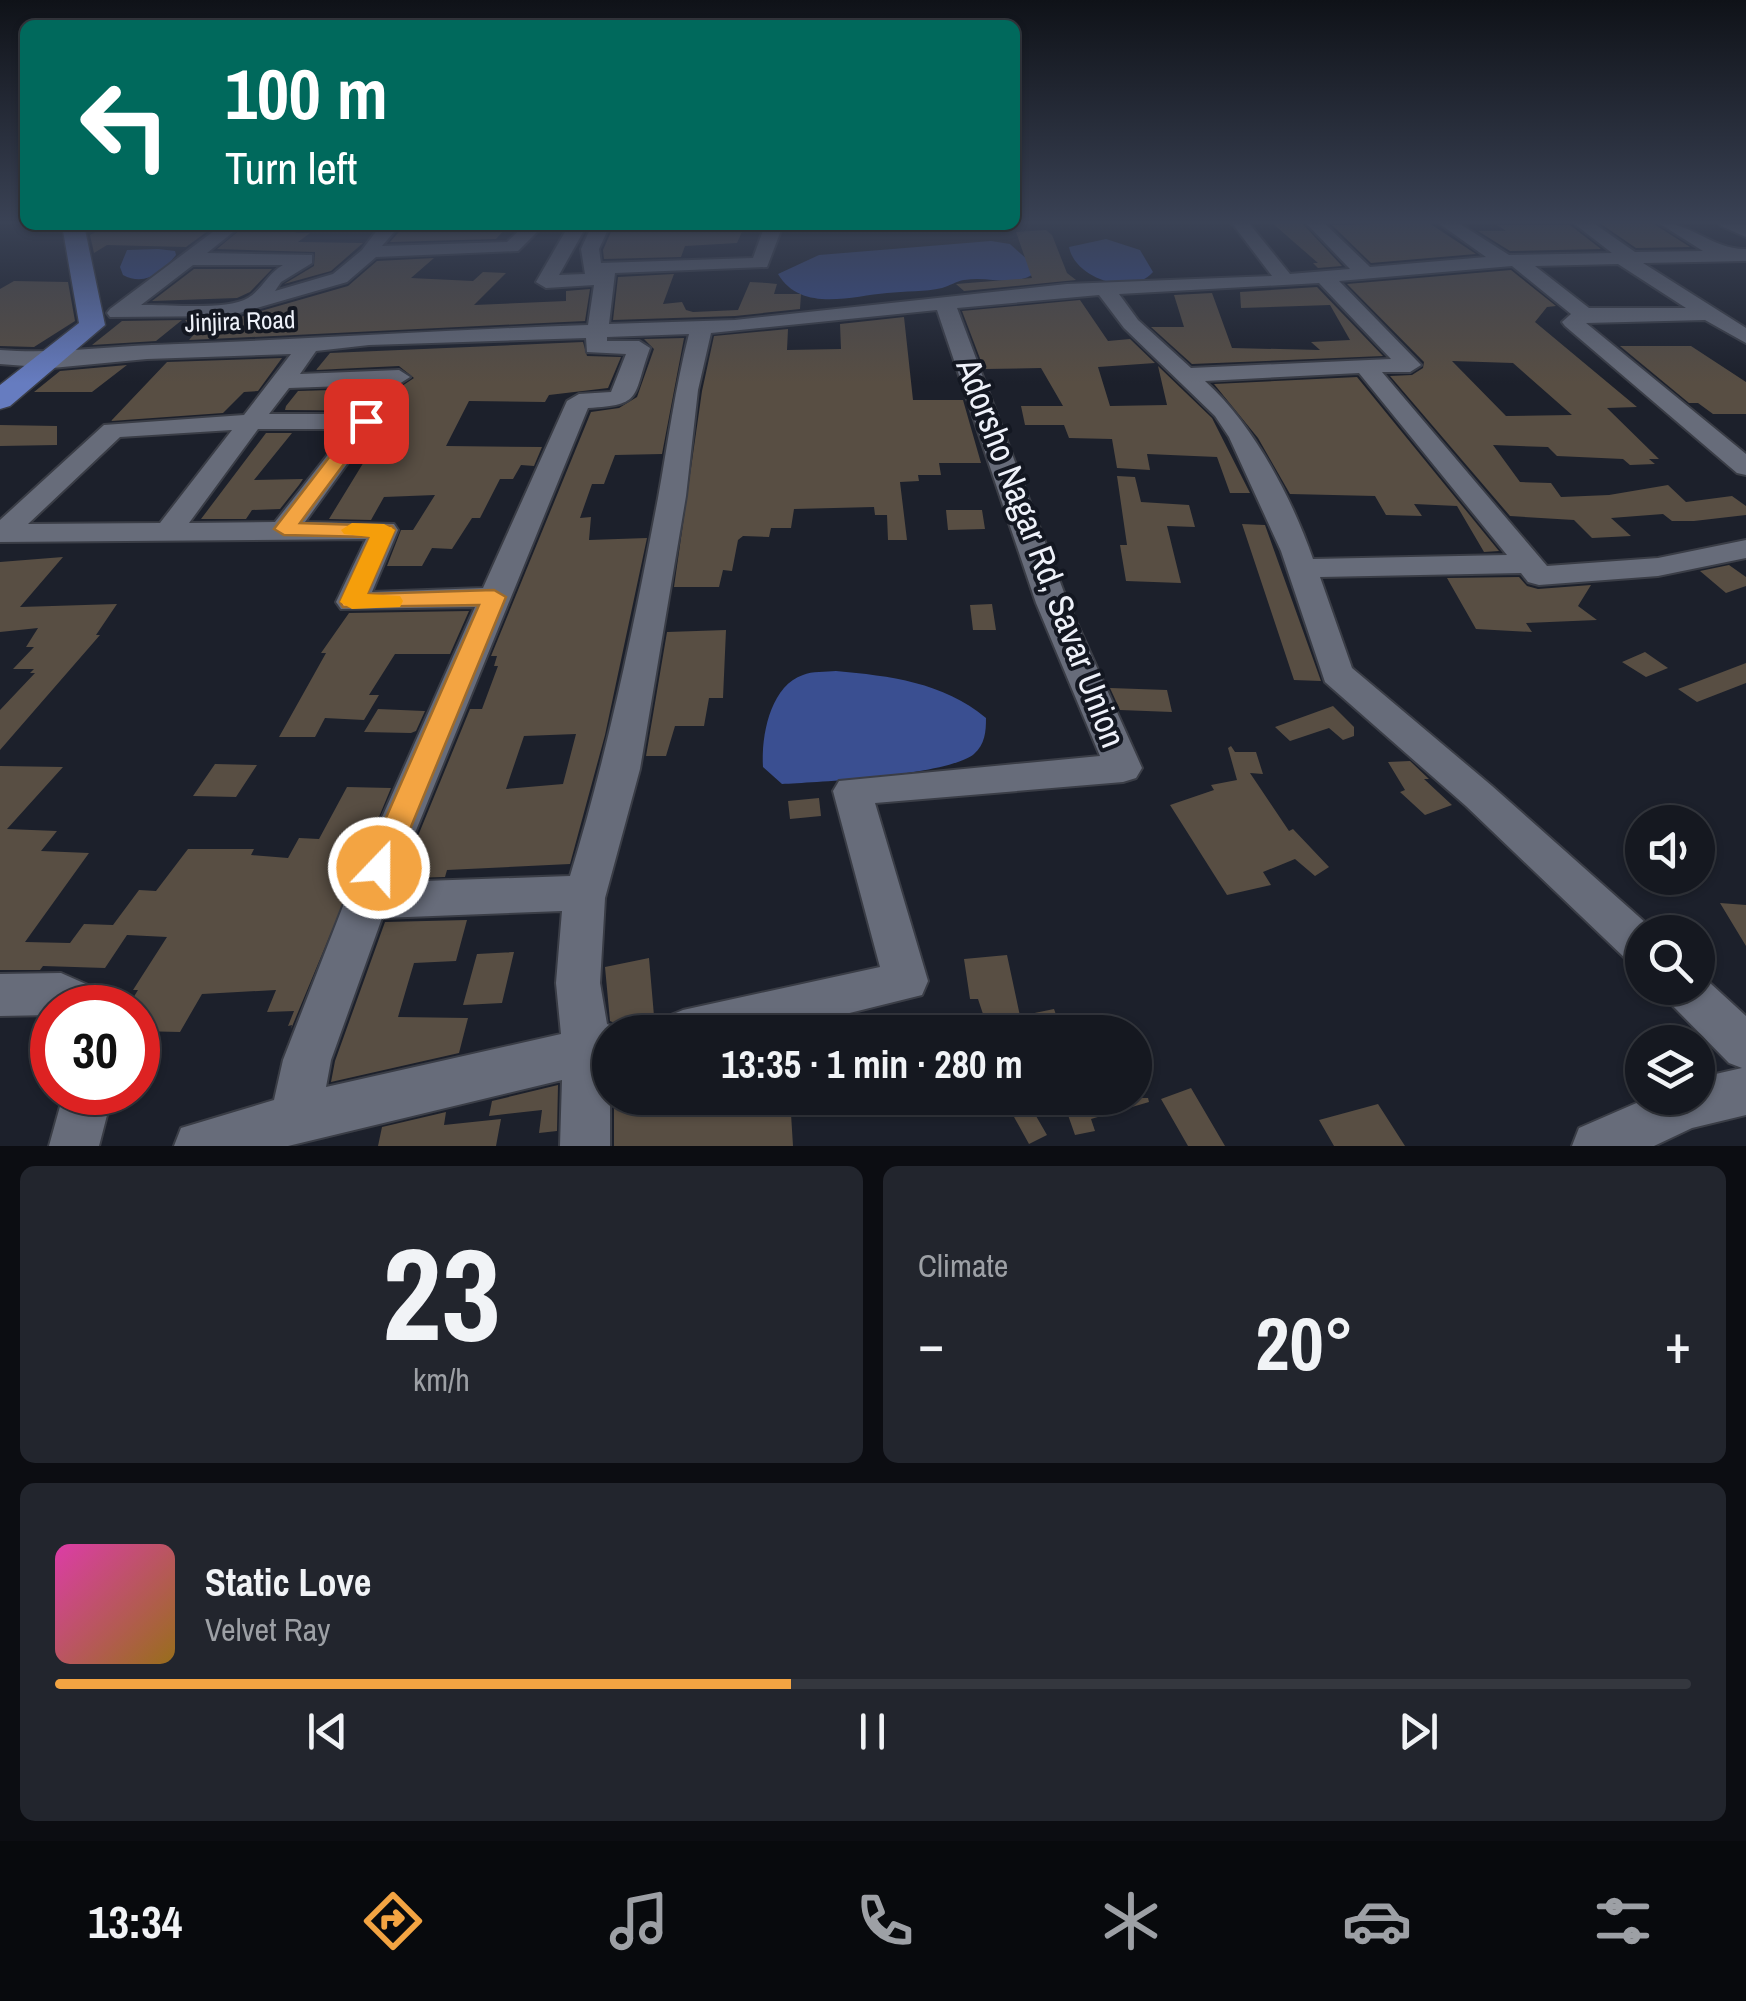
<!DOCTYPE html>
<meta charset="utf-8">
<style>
body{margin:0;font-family:"Archivo Narrow",sans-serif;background:#22252d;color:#f1f3f6;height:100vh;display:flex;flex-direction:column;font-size:38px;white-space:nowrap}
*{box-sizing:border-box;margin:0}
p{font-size:32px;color:#9da0a5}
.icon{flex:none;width:55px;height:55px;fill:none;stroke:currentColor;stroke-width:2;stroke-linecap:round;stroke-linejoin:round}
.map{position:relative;height:1146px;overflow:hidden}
.sheet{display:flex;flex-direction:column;gap:20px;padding:20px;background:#0c0d12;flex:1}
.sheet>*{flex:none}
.top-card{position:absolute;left:20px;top:20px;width:1000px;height:210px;border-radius:15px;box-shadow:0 2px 8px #0004,0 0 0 2px #34373e;background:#00695c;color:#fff;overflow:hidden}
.fabs{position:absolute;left:1625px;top:805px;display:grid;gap:20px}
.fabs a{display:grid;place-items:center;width:90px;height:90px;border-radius:50%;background:#151820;box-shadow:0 2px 8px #0004,0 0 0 2px #34373e;font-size:50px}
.speed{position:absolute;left:30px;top:985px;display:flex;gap:20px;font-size:50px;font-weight:700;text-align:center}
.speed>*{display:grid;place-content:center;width:130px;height:130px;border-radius:50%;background:#151820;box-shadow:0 2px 8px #0004,0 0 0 2px #34373e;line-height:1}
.speed .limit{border:15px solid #d22;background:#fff;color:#111}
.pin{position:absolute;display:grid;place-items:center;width:85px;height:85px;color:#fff;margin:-42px;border-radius:20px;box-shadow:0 5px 15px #0006}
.me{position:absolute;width:110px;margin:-55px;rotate:22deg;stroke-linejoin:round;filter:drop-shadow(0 0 8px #0008)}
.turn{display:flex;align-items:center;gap:35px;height:210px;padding:0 40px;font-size:45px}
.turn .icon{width:130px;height:130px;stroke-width:2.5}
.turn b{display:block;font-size:70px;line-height:85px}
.big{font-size:75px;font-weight:700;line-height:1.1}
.sheet .widget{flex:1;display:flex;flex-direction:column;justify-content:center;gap:15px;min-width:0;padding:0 35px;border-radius:15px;background:#22252d}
.sheet .dial{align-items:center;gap:0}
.dial b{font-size:130px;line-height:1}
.song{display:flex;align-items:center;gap:30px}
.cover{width:120px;height:120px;border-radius:15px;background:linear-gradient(135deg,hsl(320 70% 55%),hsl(40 70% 35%))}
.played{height:10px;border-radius:5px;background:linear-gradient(90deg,#f3a442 45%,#34373e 45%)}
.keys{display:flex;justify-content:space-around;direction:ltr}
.heat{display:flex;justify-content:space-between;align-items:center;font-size:55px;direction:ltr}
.sheet .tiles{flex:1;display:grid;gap:20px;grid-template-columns:1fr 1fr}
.widget:last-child{grid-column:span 2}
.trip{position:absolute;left:592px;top:1015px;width:560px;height:100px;border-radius:50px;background:#151820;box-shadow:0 2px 8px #0004,0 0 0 2px #34373e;font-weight:700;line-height:100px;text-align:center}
.tab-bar{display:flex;height:160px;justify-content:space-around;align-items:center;background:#080a0d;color:#9da0a5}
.tab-bar .icon{width:70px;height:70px}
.tab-bar .active{color:#f3a442}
.tab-bar b{font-size:45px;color:#f1f3f6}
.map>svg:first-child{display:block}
.water{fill:#3a4f91}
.building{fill:#584e43;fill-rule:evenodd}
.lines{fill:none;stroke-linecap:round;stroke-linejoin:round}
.minor-casing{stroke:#3a3d46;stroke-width:4}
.major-casing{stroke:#3a3d46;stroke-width:3}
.minor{fill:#676c7a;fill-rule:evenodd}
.major{fill:#667cc0;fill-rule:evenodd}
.route{fill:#f3a442;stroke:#9e6b2b;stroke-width:2.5}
.slow{fill:#f59e0b}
.labels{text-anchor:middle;stroke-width:8;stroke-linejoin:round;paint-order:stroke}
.far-street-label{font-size:25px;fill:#eef1f9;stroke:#131721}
.near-street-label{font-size:35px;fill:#eef1f9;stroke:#131721}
</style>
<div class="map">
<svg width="1746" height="1146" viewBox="0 0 1746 1146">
<rect width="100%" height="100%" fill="#1c202b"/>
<path class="water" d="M1106,239L1140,250L1153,272C1132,297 1075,279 1069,247Z
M991,241L1010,244L1039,270C1015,290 992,275 964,280C956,281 950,286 942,288C925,292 905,291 887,293C852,296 801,313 778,274L819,255Z
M158,249L175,251L176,255C162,272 145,287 123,275L120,267L127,250Z
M836,671C890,676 943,682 986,718C986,732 985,744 974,754C949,775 820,782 782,784L763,767C761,737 770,686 803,675C812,671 826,672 836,671Z"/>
<path class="building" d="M1271,222H1301L1342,266L1318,268L1313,263H1318Z
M1429,223L1476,254L1371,263L1332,225Z
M1601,224H1654L1690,247L1636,248Z
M108,225L157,226L216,225L186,247L107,245L94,253L90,235Z
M246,225H305L295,233H310L298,242L363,243L331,271L284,284L314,266L315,252L217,249Z
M455,225L506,228L496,239L390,242L404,226Z
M614,225H745L737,243L685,246L681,257L604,259L603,250Z
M1497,225H1570L1601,249L1510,251L1478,231H1506Z
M1046,230L1052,235L1067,273L1076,280L964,291L956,284L1032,278L1016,232Z
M434,258L411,278L473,281L483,272L506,273L474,305L566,301V291L590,289L585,321L189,340L196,332L185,320H230L348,286L377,261Z
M194,269H272L250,292L237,298L152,301Z
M1511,270L1556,306L1547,307L1535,322L1637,407L1607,408L1659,459H1649L1655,464L1630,465L1623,459L1557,456L1548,447L1493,445L1520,482L1551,483L1561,497L1609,495L1668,485L1686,502L1732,496L1746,506V515L1694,521H1672L1663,514L1611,518L1631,536L1592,538L1574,520L1510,516L1390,376L1412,375L1423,368L1424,362L1347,284ZM1452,361L1513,363L1572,415L1506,416Z
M674,274L663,304L682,302L686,310L693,312L738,310L750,282L767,283L777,284L774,294H801L800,309L735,316L613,320L618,277Z
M14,281L68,282L75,321L34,347L0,346V289Z
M1317,287L1383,356L1192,364L1151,327H1184L1174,295L1212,293L1232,348L1320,350L1311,342L1350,340L1330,305L1241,308L1240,292Z
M1080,300L1108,341L1130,339L1155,363L1098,367L1110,406L1167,405L1158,366L1212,418L1250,493H1230L1217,457L1147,454L1150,470L1117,468L1112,439L1069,438L1064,425H1025L1021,406H1063L1041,368L984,369L962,311Z
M904,317L913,400H963L981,463H939L941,475H918L919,481L900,482L907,540H888L887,515H875L874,507L794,509L791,528H771L769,537L743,536L738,540L732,571L723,570L719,587H674L702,391L714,336L788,329L787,350L841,349L840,324Z
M182,320L156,341L92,345L122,321Z
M684,338L662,454L615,455L604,484H592L580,518L591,517L589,540L647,538L605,735L570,864L447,870L445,877L411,878L415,870H404L470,709H482L498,666H494L497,656H491L591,412L619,408L637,397L654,349L644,339ZM576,734L563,784L506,789L524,736Z
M583,342L587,356L621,357L608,388L549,395L545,402L469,401L446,446L542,447L534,466L521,465L513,479H500L480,518H472L452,549L432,548L422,566H387L401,530H413L435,495L384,497L371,520L329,519L395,411L285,410L286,406L298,391L399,388L414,378L399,366L316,370L330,353Z
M1620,346H1691L1746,382V414H1713L1698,403H1689Z
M282,358L258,391L244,392L223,413L111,421L167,362Z
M127,365L92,392H34L60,371Z
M1357,377L1499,551L1484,552L1457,506L1414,504L1422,516L1386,515L1375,496L1290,494L1258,438L1214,384Z
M0,425L57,426V445L0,446Z
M266,433H292L254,480L303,479L299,485L280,509L252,510L246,519H201Z
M1117,476L1135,477L1141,502L1189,505L1195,527L1167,526L1181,583L1126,581L1120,545H1127Z
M946,510H982L985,529L948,530Z
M1242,524L1265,525L1321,681L1294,680Z
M63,557L20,607L117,604L96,635H100L0,750V710L35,673H30L34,669H13L34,647H26L38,628L0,632V562Z
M1729,565L1746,577V586L1726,593L1700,571Z
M1519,577L1527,586L1538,589L1591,585L1578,606L1597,620L1526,623L1532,632L1476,629L1447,578Z
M992,604L996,630H973L970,605Z
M469,611L450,654H395L369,695H379L364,720L325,718L315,737H279L326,653H321L349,613Z
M726,630L723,698H709L704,726H675L666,756H646L667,632Z
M1645,652L1668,668L1646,677L1622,662Z
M1746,663V683L1697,702L1678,689Z
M1110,688L1167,690L1172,712L1120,710Z
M1333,706L1354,727V736L1343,740L1329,728L1290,741L1275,727Z
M378,709L424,711H425L416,731L411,733L364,732Z
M1231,746L1235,752H1256L1263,774L1250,773L1289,831L1293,829L1329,867L1315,876L1295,859L1263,872L1271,885L1227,895L1170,805L1214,790L1211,785L1237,780L1228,748Z
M1410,761L1429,779H1424L1452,805L1425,815L1400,792L1405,790L1388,762Z
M215,764L257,765L236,797L193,796Z
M0,766L63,767L7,829L57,831L41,851L89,853L25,942L70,943L84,924L113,925L139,890L156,891L188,849H254L251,855L288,858L299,838L319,839L347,787L391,788L291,1029L292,1025L288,1026L294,1011L267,1012L276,990L202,994L180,1032L138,1031V1008H127L138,990H133L167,937L127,935L105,968L43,966L40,970H0Z
M819,798L821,816L790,819L788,801Z
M1720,903L1746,905V946Z
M467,920L456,961L414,963L398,1017L468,1018L459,1053L331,1082L335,1061L385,922Z
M514,952L502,1003L463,1005L477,954Z
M1007,955L1020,1016L1054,1009L1062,1032H979L978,1024L986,1023L978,999H970L964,959Z
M649,958L654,1016L617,1024L610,1021L605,967Z
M558,1085L557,1131L539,1133L542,1110L489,1116L492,1101Z
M1191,1088L1225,1146H1188L1161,1099Z
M614,1098H790L793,1146H614Z
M1062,1098H1148L1149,1102L1091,1119L1095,1131L1075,1135Z
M1378,1104L1405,1146H1334L1319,1120Z
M1032,1109L1047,1135L1029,1144L1014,1117Z
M446,1112L444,1125L501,1119L496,1146H378L382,1127Z"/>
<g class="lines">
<defs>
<path id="minor" d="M1231,222H1248L1290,274L1350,269L1305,222H1323L1370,267L1486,257L1437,222H1457L1509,255L1612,253L1572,222H1592L1635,252L1703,251L1657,222C1691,222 1713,250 1746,249V261L1643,263L1746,328V343L1705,320L1586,323L1746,454V475L1737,473L1565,326L1562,322L1571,314L1512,266L1339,281L1421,365L1410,372H1382L1547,566L1658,558L1746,540V558L1658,576L1539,585L1528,582L1521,573L1320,577L1352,668L1492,786L1656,932H1642V966L1627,960L1466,806L1325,682L1281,551L1229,437L1215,416L1124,328L1099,295L957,308L1068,603L1142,768L1136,778L1123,782L875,803L928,981L922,995L773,1032H660L666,1017L683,1010L880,967L833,791L839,781L1100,756L1036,603L937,310L711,333L698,390L686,496L640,769L605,898L600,983L607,1024L628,1032H610V1146H560L562,1080L288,1146H174L181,1128L274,1100L283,1060L345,901L475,607L341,609L336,602L366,539L0,542V520L104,425L244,415L291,354L147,359L52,368L0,364V350C53,354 100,347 152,345C298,340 442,330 588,325L594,285L546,288L536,282L569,225H587L559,275L585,274L581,249L592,225H610L599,249L601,263L753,258L765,225H783L767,267L615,273L609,324L735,320L1067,284L1272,276ZM1618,264L1686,308H1589L1535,266ZM1319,283L1391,359L1191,368L1138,320L1119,294ZM689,334C675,388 668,443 658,498C634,626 608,752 570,876L395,882L588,408C644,405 632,397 650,348L639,341H607V337ZM586,338L587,352L626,354L611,392L579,394L567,401L483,588L372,592L398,530L394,524L305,522L378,421L366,414H269L289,388L399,384L410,377L399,370L300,374L316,351L369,345ZM1359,373L1507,555L1313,559C1292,498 1253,424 1205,381ZM258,429H348L275,522L189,523ZM232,430L160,523L28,524L120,437ZM562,911L556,983L561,1034L326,1087L331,1060L382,918Z
M1719,222L1746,225V237L1721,226Z
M222,225H242L207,253L312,255V263L281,282L275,291L333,274L362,250L381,225H400L382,246L507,242L525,225H544L518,251L376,257L347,282L229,316L110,317L107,313L110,309ZM193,265H283C268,273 261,291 248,298C226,311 167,304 141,305Z
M1698,972L1746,1016V1115L1692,1128L1654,1146H1572L1579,1128L1648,1098H1698V1078L1742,1068L1729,1063L1669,1002L1663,988H1698Z
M61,973L106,993L113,1008H52V1015L0,1016V974Z
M64,1092H113L99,1146H49Z"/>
<path id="major" d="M62,225H84L105,325L10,406L0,409V385L79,323Z"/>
</defs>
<use href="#minor" class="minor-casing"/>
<use href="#major" class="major-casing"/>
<use href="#minor" class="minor"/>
<use href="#major" class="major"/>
</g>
<linearGradient id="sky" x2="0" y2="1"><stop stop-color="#0f1218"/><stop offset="0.58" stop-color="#3a4255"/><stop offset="1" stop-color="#3a4255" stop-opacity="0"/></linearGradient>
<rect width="1746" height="383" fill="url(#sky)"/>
<path class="route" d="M366,416L376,421L300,523L392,526L395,530L367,594L494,590L506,597L394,868L390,877L379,881L368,877L364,868L479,605L343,607L340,602L370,537L284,535L274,529L360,417Z"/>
<path class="slow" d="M352,523L384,524L395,530L367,594L400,596L403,601L400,607L352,609L340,602L370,537L344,534L341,530Z"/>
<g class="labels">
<g class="far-street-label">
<text transform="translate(240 321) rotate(-2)" y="9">Jinjira Road</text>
</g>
<g class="near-street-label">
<text transform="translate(1041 553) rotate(69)" y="12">Adorsho Nagar Rd, Savar Union</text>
</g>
</g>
</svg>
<div class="fabs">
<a><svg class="icon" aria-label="sound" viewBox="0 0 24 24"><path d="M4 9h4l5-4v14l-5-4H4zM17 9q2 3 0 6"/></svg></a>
<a><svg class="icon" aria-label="search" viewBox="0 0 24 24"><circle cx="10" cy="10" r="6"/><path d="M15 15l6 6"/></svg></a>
<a><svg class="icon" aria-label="layers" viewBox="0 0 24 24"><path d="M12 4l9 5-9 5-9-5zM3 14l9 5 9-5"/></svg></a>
</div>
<div class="speed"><div class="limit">30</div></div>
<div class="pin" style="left:366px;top:421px;background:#d93025"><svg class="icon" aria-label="arrive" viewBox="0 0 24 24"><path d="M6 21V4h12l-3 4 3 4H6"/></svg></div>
<svg class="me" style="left:379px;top:868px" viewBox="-20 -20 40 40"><circle r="17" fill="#f3a442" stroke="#fff" stroke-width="3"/><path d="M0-11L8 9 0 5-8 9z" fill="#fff"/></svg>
<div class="trip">13:35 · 1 min · 280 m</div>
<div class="top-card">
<div class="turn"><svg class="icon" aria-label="left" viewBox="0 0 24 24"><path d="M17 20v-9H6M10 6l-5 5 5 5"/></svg><div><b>100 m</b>Turn left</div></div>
</div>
</div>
<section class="sheet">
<div class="tiles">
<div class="widget dial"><b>23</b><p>km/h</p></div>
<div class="widget"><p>Climate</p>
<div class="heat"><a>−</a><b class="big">20°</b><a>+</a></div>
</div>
<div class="widget">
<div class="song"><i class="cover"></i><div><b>Static Love</b><p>Velvet Ray</p></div></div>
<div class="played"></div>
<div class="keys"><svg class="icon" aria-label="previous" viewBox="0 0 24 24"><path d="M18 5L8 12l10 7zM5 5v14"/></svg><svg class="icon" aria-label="pause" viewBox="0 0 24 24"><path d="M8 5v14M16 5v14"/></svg><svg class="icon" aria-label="next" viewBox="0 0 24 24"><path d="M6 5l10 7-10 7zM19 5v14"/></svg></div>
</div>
</div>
</section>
<nav class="tab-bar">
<b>13:34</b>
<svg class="icon active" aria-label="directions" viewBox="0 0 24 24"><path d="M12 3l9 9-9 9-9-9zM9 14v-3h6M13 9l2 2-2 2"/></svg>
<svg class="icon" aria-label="music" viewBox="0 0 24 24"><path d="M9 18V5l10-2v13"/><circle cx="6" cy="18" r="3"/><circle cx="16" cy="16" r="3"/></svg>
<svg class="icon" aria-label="phone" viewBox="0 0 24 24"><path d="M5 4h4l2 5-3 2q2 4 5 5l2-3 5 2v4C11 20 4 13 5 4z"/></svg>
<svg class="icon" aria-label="climate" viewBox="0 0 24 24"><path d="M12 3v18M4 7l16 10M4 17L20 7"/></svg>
<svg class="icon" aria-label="car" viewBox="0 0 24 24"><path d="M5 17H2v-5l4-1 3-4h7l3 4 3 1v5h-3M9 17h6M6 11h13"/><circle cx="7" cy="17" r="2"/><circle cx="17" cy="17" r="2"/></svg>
<svg class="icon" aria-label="filters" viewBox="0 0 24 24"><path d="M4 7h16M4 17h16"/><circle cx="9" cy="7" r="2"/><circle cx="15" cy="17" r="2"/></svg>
</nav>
